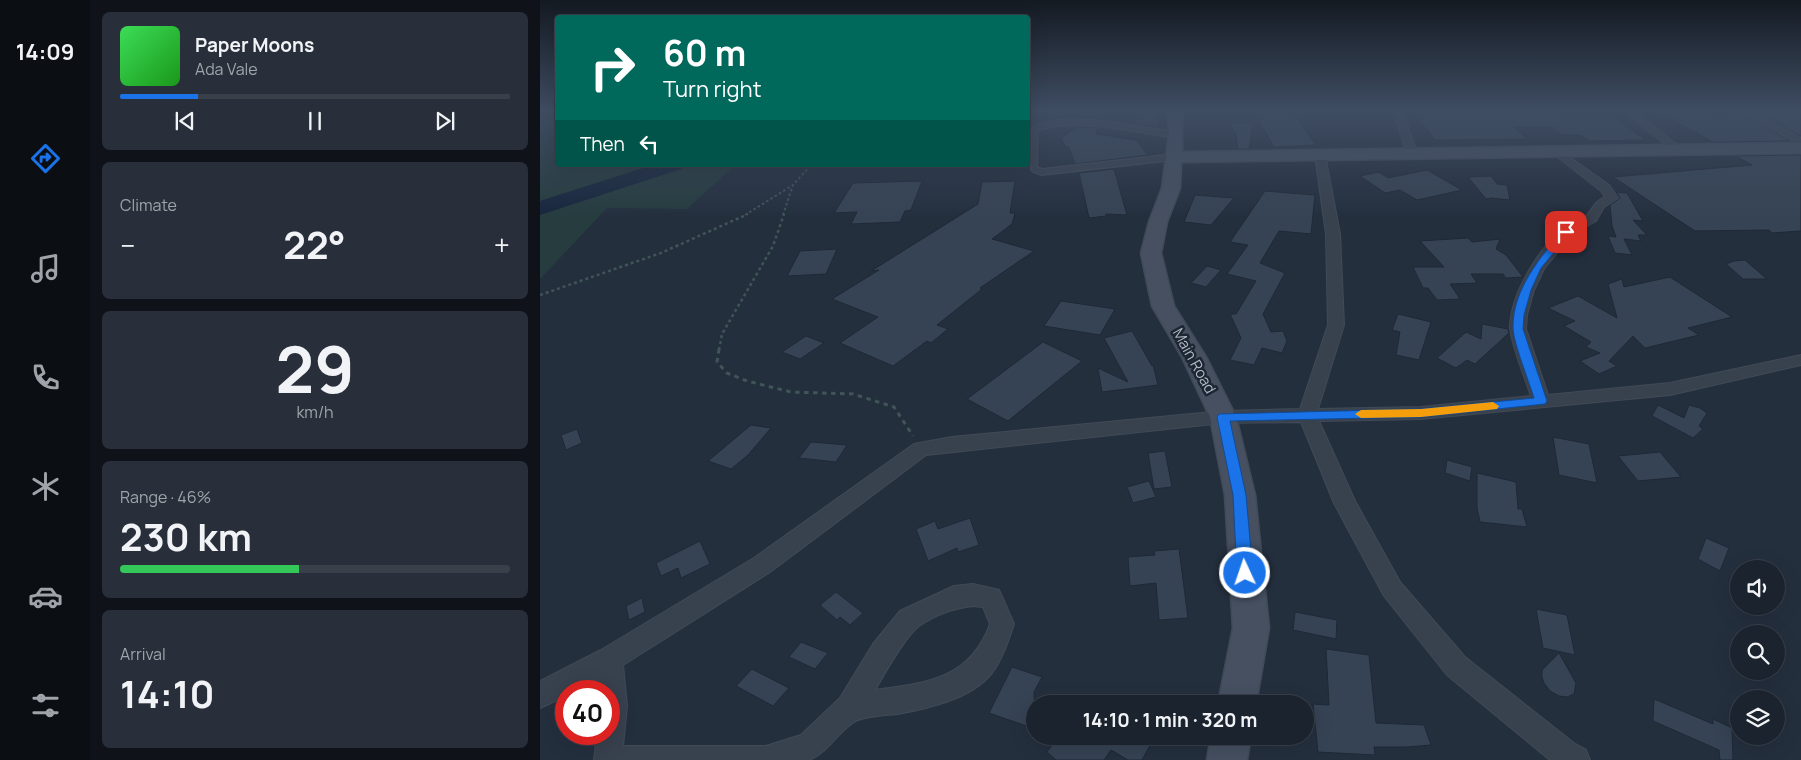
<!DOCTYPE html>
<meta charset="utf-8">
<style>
body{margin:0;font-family:Manrope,sans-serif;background:#282f3a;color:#f1f3f6;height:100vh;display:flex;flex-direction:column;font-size:19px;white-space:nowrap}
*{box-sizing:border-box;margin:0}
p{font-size:16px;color:#a0a4aa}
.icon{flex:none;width:28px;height:28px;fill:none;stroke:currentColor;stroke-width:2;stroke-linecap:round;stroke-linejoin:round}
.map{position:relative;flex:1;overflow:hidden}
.side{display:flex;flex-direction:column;gap:12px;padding:12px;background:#0f1319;width:450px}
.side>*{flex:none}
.hud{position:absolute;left:15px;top:15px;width:475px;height:152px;border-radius:5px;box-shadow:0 5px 20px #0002,0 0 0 1px #39404a;background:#00695c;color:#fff;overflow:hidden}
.buttons{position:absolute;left:1190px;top:560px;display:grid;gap:10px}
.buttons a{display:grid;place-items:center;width:55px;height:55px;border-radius:50%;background:#1b232e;box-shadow:0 5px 20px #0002,0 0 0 1px #39404a;font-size:25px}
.speed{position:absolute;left:15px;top:680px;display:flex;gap:10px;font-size:25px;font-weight:700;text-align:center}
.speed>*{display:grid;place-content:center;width:65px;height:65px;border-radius:50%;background:#1b232e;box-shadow:0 5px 20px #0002,0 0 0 1px #39404a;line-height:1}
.speed .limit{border:8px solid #d22;background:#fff;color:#111}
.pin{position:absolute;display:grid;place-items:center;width:42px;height:42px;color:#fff;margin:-21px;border-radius:10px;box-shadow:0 2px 8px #0006}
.me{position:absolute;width:55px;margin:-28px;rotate:357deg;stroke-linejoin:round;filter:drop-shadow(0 0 4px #0008)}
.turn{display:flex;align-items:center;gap:18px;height:105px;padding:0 25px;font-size:22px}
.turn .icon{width:65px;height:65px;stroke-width:2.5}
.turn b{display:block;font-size:35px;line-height:42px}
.then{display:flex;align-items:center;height:48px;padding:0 25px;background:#0003;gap:10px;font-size:19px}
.big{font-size:38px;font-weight:700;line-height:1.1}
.side .tile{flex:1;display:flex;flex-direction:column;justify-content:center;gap:8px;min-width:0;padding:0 18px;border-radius:8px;background:#282f3a}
.side .dial{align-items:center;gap:0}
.dial b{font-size:65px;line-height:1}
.song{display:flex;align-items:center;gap:15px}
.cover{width:60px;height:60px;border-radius:8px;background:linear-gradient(135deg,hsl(130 70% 55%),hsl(120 70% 35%))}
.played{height:5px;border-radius:2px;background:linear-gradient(90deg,#1a73e8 20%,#39404a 20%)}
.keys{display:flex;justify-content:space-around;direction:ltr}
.heat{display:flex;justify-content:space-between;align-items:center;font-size:28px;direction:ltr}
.charge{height:8px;border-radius:4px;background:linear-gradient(90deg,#34c759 46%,#39404a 0)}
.trip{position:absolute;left:486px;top:695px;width:288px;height:50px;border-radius:25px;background:#1b232e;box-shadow:0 5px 20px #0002,0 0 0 1px #39404a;font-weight:700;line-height:50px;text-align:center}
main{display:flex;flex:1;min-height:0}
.tab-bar{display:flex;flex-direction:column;width:90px;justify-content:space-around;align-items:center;background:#0b0e12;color:#a0a4aa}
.tab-bar .icon{width:35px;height:35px}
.tab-bar .active{color:#1a73e8}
.tab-bar b{font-size:22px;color:#f1f3f6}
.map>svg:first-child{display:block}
.green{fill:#263c3f}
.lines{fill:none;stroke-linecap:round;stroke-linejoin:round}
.river{fill:#17263c;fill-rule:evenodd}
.building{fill:#364354;stroke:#1f2835}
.lane-casing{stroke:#414a57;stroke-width:8}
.street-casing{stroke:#414a57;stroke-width:2}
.secondary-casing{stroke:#414a57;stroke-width:3}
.path-far2{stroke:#3f5557;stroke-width:2;stroke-dasharray:2.5 2.5;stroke-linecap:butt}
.path-far1{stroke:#3f5557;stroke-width:2.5;stroke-dasharray:3 3;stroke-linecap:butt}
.path{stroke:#3f5557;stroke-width:3;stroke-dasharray:4.5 4.5;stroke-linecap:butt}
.lane{stroke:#38414e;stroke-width:5.5}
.street{fill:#38414e;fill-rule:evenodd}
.secondary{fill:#465061;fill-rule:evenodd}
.route{fill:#1a73e8;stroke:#114b97}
.slow{fill:#f59e0b}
.labels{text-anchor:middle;stroke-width:5;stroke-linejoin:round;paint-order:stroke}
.street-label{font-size:15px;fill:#b4bcc9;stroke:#1d2633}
</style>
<main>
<nav class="tab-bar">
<b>14:09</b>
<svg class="icon active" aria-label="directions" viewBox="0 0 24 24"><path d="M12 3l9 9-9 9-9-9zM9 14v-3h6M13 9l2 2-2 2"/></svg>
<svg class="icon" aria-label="music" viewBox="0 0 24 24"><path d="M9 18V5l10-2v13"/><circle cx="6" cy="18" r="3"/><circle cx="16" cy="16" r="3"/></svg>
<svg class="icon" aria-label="phone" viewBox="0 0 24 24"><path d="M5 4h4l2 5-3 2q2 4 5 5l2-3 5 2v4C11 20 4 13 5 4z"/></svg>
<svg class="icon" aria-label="climate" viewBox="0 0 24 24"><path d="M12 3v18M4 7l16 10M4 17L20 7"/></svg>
<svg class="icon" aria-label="car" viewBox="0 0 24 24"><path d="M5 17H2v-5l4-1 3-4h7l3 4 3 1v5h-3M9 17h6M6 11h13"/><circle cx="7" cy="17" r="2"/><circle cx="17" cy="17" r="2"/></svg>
<svg class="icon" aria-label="filters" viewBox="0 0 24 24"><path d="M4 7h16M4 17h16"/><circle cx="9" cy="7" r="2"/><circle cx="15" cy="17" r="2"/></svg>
</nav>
<section class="side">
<div class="tile">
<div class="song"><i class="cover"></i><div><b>Paper Moons</b><p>Ada Vale</p></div></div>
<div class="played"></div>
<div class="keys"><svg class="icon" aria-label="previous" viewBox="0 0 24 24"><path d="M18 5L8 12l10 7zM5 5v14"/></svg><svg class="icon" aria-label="pause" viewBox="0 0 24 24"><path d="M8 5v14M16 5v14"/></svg><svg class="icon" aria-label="next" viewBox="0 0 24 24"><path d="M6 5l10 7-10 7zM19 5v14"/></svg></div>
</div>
<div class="tile"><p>Climate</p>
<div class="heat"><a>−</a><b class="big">22°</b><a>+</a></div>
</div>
<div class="tile dial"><b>29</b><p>km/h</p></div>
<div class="tile"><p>Range · 46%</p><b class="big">230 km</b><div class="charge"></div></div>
<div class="tile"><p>Arrival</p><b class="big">14:10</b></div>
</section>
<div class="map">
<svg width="1261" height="760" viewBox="0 0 1261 760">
<rect width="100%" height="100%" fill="#242f3e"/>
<path class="green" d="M0,111H17L18,165H195L147,209L67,208L0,279Z"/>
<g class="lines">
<path class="river" d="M112,165H144L141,169L0,215V201Z"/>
</g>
<path class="building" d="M597,111H619L618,127L596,124Z
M713,111H752L776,145L734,147Z
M888,111H1019L1023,115L1069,114L1106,140L1050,141L1041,135H1021L1013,127H974L987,139L895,140L874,113H890Z
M1117,111H1165L1181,117L1182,111H1196L1250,141L1173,142Z
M1214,111H1261V136Z
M713,122L709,149H698L696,135L689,123Z
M537,127L558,128L556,134L596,140L608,155L535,164L529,147H526L521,138Z
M1261,155V231L1232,233L1229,230L1155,231L1073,177L1212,165L1196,156Z
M574,169L587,215L566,214V216L549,218L539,173Z
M887,170L922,190L877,200L860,190L845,193L820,176L839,172L848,178Z
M951,176L957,184L967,185L970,200L952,198L946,199L928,177Z
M382,181L371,210L365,211L360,222L311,224L317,212L294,213L313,183Z
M475,181L470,213H475L472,224L452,239L494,251L440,288L442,289L397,325L408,329L391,343L387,341L353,366L300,343L338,317L292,299L339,270L331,271L438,204L442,182Z
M725,191L775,195L771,234L739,231L720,263L745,273L723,314L731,332L743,331L747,341L742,353L722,348L714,365L690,360L701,338L690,314H696L716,281L687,274L708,245L690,242Z
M1076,192L1087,193L1103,221L1093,220L1107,235H1098L1101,241L1084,239L1092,255L1075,253L1068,236L1076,237L1072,226L1070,205L1080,198Z
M655,195L694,198L671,225L644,222Z
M928,238L932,242L960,239L956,249L966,255L983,277L966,278L963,274H931L937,283L910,284L920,299L897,300L888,288H883L873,267H904L880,241Z
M297,249L286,274L247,276L260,251Z
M1205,260L1227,279H1203L1186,264L1194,261Z
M667,266L681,270L666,287L651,283Z
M1130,277L1192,317L1148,328L1159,335L1105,348L1093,336L1069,361L1077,366L1059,374L1040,361L1060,353L1046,347L1051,342L1024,326L1035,321L1008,308L1038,296L1077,318L1068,284L1082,279L1084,287Z
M521,301L575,309L560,335L504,326Z
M858,314L891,322L879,360L856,355L860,332L852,330Z
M942,324L968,329L969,333L935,364L927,360L916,368L897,358L926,332L941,339Z
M592,331L612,366L613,365L618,385L562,392L558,368L588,382L564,338Z
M266,336L284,343L260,359L242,352Z
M503,342L542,361L468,421L427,399Z
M1118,405L1144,418L1149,405L1160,408L1167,413L1159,426L1163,429L1153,438L1112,416Z
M211,425L231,428L208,455L191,469L168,461Z
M37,429L42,443L26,450L21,435Z
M1013,437L1049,444L1057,483L1019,475Z
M271,442L307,445L296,462L259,458Z
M625,451L632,487L614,489L608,453Z
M1120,452L1141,477L1098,481L1078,456Z
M907,460L932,467L930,481L905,473Z
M937,473L976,482L978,509H982L987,527L940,522L937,508Z
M609,481L616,497L593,503L587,487Z
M430,518L439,545L418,552L417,548L388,561L376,529L395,521L398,529Z
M1166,538L1189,548L1180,571L1158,559Z
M160,541L170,564L141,578L138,568L121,576L116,563Z
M639,549L648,618L619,620L616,583L590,586L588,557L615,555L614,551Z
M296,592L323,613L310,625L300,617L297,620L280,605Z
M102,598L105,612L89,620L86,606Z
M996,609L1027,615L1035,655L1003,648Z
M755,612L797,620L796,639L753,630Z
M261,642L288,653L275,669L249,657Z
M786,649L829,655L836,723L884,725L891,745L867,747H834L835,755L778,752L773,704L789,705Z
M1019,653L1036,683L1034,694L1027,697L1019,696L1010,691L1004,683L1002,677V670Z
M472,667L502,677L494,692L495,729L449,713Z
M212,669L249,688L233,706L196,686Z
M1114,699L1173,724V719L1192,728L1193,760H1180L1179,750L1113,721Z
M519,736H615L602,760H588L571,750L564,760H516L507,752Z"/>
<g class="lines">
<defs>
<path id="lane" d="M634,157L502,172L494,169L495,129C526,113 600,130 636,135"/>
<path id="street" d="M853,111H863L877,154L876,156L872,157L867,154Z
M1084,111H1095L1145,151L1144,153H1136Z
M1198,111H1210L1261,138V145Z
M1018,149L1069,185L1078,198L1064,207L1056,221L1031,235L1004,269L994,290L987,315L986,329L1008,395L1130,383L1261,355V365L1130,395L881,419L779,421L815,501L860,582L925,657L1035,744L1046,750L1050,760H1010L907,675L844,596L794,503L761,422L683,423L386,455L230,572L83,665L87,706L83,746H226L261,735L300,698L333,644L360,611L414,586L433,584L459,590L474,624C468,641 463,658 452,673C431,699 389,708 358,714C347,715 325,716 316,721C299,730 290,751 269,760H54L57,734H69V691H59L58,679L34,691H26V696L0,708V681L61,650L214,558L374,444L412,437L683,411L760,409L788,325L786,234L775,155L776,153H784L785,155L800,234L804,325L778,409L881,407L991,396C986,381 970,341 970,327C971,293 997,253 1020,230C1027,223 1040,222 1047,215C1055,206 1052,204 1065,197L1061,191L1014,154L1013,152L1014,150ZM433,606L443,607L450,624C430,679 387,683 335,690C344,675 365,636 379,626C395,615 414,608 433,606Z"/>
<path id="secondary" d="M628,111H642V152L1261,143V153L641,162L640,188L627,222L621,253L634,306L666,357L696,417L715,495L729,628L716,704H678L693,628L685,495L670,417L642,357L612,306L601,253L609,222L622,188L629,135Z
M671,736H711L707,760H667Z"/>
</defs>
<use href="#lane" class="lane-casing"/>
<use href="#street" class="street-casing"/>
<use href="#secondary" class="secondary-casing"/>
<path class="path-far2" d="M492,111L505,113
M205,215L253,185L271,165
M243,215L253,185"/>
<path class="path-far1" d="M0,295L121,253L208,214
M179,350L182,334L233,246L244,214"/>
<path class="path" d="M179,349L177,362L187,373L207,381L251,392L313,394L354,407L373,436"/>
<use href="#lane" class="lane"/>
<use href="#street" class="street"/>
<use href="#secondary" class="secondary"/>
</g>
<linearGradient id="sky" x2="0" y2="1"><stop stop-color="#141a22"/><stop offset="0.51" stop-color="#3f4d63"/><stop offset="1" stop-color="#3f4d63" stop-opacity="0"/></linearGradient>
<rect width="1261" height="217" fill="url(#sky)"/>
<path class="route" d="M1026,229L1031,232L1001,268L991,290L984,315L983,329L1007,401L1005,404L881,417L690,421L706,495L713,573L710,578L705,580L700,578L697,573L693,495L677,417L679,414L881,409L994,398C989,381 973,342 973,327C973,289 1000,258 1023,230Z"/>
<path class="slow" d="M953,402L959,406L957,409L881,417L821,418L815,414L821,410L881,409Z"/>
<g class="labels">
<g class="street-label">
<text transform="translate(654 361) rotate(61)" y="5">Main Road</text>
</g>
</g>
</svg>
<div class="buttons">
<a><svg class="icon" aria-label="sound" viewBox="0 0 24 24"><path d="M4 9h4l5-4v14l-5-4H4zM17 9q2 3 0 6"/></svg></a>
<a><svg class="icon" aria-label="search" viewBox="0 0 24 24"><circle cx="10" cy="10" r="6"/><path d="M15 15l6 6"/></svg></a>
<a><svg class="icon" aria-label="layers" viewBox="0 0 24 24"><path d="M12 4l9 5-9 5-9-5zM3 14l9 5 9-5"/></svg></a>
</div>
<div class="speed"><div class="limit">40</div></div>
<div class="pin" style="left:1026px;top:232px;background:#d93025"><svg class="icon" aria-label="arrive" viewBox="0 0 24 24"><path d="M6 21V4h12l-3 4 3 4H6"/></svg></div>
<svg class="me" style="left:705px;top:573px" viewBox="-20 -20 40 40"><circle r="17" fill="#1a73e8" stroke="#fff" stroke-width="3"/><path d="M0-11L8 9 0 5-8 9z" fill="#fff"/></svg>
<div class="trip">14:10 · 1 min · 320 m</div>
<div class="hud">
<div class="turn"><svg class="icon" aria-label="right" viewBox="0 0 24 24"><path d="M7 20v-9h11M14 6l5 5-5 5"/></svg><div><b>60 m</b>Turn right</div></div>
<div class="then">Then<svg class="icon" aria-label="left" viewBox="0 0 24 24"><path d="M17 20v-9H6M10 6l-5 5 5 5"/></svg></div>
</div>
</div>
</main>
